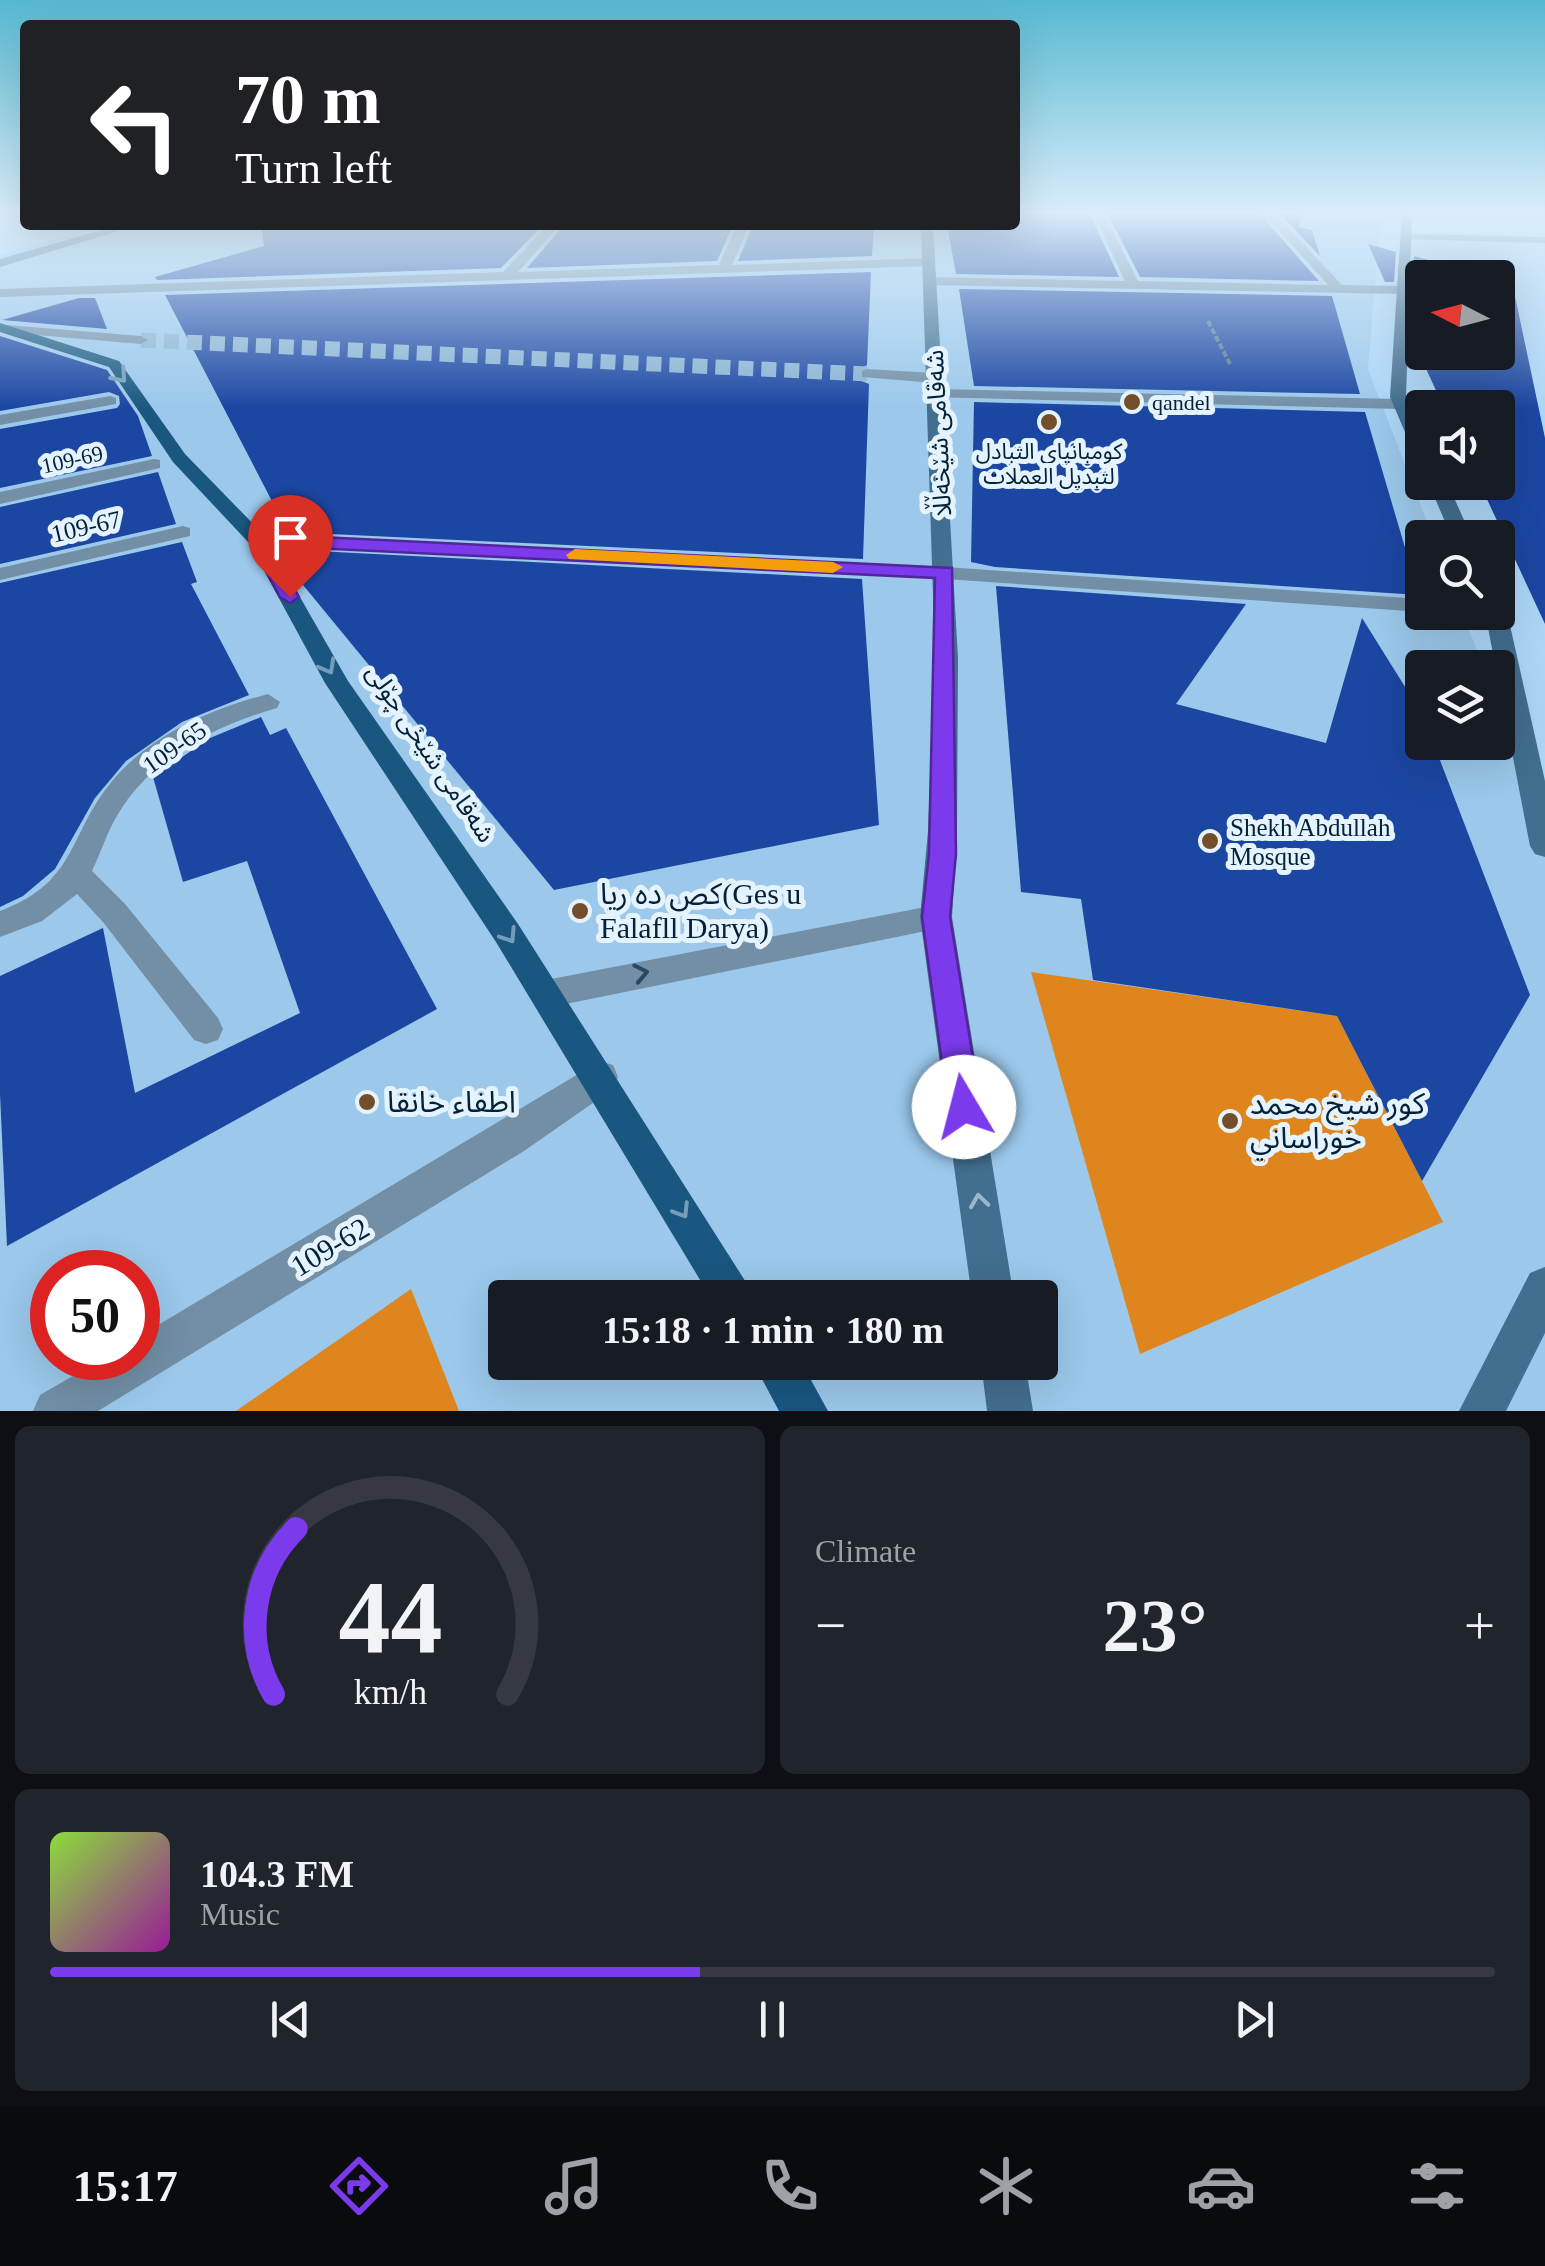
<!DOCTYPE html>
<meta charset="utf-8">
<style>
body{margin:0;font-family:"Times New Roman","Noto Sans Arabic",serif;background:#20242c;color:#f1f3f6;height:100vh;display:flex;flex-direction:column;font-size:38px;white-space:nowrap}
*{box-sizing:border-box;margin:0}
p{font-size:32px;color:#9ea1a6}
.icon{flex:none;width:55px;height:55px;fill:none;stroke:currentColor;stroke-width:2;stroke-linecap:round;stroke-linejoin:round}
.map{position:relative;height:1411px;overflow:hidden}
.panel{display:flex;flex-direction:column;gap:15px;padding:15px;background:#0d0f14;flex:1}
.panel>*{flex:none}
.top-card{position:absolute;left:20px;top:20px;width:1000px;height:210px;border-radius:10px;box-shadow:0 10px 40px #0002;background:#202124;color:#fff;overflow:hidden}
.needle{width:65px;rotate:276deg}
.fabs{position:absolute;left:1405px;top:260px;display:grid;gap:20px}
.fabs a{display:grid;place-items:center;width:110px;height:110px;border-radius:10px;background:#171b24;box-shadow:0 10px 40px #0002;font-size:50px}
.speed{position:absolute;left:30px;top:1250px;display:flex;gap:20px;font-size:50px;font-weight:700;text-align:center}
.speed>*{display:grid;place-content:center;width:130px;height:130px;border-radius:50%;background:#171b24;box-shadow:0 10px 40px #0002;line-height:1}
.speed .limit{border:15px solid #d22;background:#fff;color:#111}
.pin{position:absolute;display:grid;place-items:center;width:85px;height:85px;color:#fff;margin:-102px -42px;border-radius:50% 50% 50% 0;rotate:-45deg;box-shadow:0 0 10px #0007}
.pin .icon{rotate:45deg}
.me{position:absolute;width:110px;margin:-55px;rotate:352deg;stroke-linejoin:round;filter:drop-shadow(0 0 8px #0008)}
.turn{display:flex;align-items:center;gap:35px;height:210px;padding:0 50px;font-size:45px}
.turn .icon{width:130px;height:130px;stroke-width:2.5}
.turn b{display:block;font-size:70px;line-height:85px}
.big{font-size:75px;font-weight:800;line-height:1.1}
.panel .card{flex:1;display:flex;flex-direction:column;justify-content:center;gap:15px;min-width:0;padding:0 35px;border-radius:15px;background:#20242c}
.panel .dial{align-items:center;gap:0}
.dial svg{height:260px;overflow:visible;fill:none;stroke:#363941;stroke-width:7;stroke-linecap:round;text-anchor:middle}
.dial text{fill:#f1f3f6;stroke:none}
.song{display:flex;align-items:center;gap:30px}
.cover{width:120px;height:120px;border-radius:15px;background:linear-gradient(135deg,hsl(90 70% 55%),hsl(300 70% 35%))}
.played{height:10px;border-radius:5px;background:linear-gradient(90deg,#7c3aed 45%,#363941 45%)}
.keys{display:flex;justify-content:space-around;direction:ltr}
.heat{display:flex;justify-content:space-between;align-items:center;font-size:55px;direction:ltr}
.panel .tiles{flex:1;display:grid;gap:15px;grid-template-columns:1fr 1fr}
.card:last-child{grid-column:span 2}
.trip{position:absolute;left:488px;top:1280px;width:570px;height:100px;border-radius:10px;background:#171b24;box-shadow:0 10px 40px #0002;font-weight:800;line-height:100px;text-align:center}
.menu{display:flex;height:160px;justify-content:space-around;align-items:center;background:#090b0e;color:#9ea1a6}
.menu .icon{width:70px;height:70px}
.menu .on{color:#7c3aed}
.menu b{font-size:45px;color:#f1f3f6}
.map>svg:first-child{display:block}
.built{fill:#9bc8eb;fill-rule:evenodd}
.green{fill:#df851d}
.building{fill:#1b46a2}
.lines{fill:none;stroke-linecap:round;stroke-linejoin:round}
.street-tunnel{stroke:#8ab2d1;stroke-width:15;stroke-dasharray:15 8;stroke-linecap:butt}
.path{stroke:#537792;stroke-width:4;stroke-dasharray:6 2.5;stroke-linecap:butt}
.street{fill:#728fa6;fill-rule:evenodd}
.secondary{fill:#426e90;fill-rule:evenodd}
.primary{fill:#195780;fill-rule:evenodd}
.oneway{stroke:#759db9}
.oneway2{stroke:#2a485e}
.oneway3{stroke:#9cb7cc}
.route{fill:#7c3aed;stroke:#51269a;stroke-width:2.5}
.slow{fill:#f59e0b}
.poi-dot{fill:#744e2a;stroke:#e5f3fe;stroke-width:4}
.labels{text-anchor:middle;stroke-width:10;stroke-linejoin:round;paint-order:stroke}
.far-poi-label{font-size:22px;fill:#032237;stroke:#e5f3fe;text-anchor:start}
.far-street-label{font-size:22px;fill:#032237;stroke:#e5f3fe}
.street-label{font-size:25px;fill:#032237;stroke:#e5f3fe}
.poi-label{font-size:25px;fill:#032237;stroke:#e5f3fe;text-anchor:start}
.near-poi-label{font-size:30px;fill:#032237;stroke:#e5f3fe;text-anchor:start}
.near-street-label{font-size:30px;fill:#032237;stroke:#e5f3fe}
</style>
<div class="map">
<svg width="1545" height="1411" viewBox="0 0 1545 1411">
<rect width="100%" height="100%" fill="#acd6f7"/>
<path class="built" d="M1015,212H1381L1368,369L1433,537L1422,538V612L1462,613L1484,667L1422,668V742H1498V703L1545,825V1411H0V255L105,225H1015ZM52,1272H138V1358H52ZM505,1298H1040V1362H505Z"/>
<path class="green" d="M1031,972L1337,1016L1443,1222L1140,1354Z
M411,1289L459,1411H236Z"/>
<path class="building" d="M1015,212H1089L1119,277L956,274L947,225H1015Z
M1107,212H1258L1319,281L1140,277Z
M1278,212H1301L1299,227L1312,230L1320,256Z
M261,225H543L501,268L157,280L155,277L264,246Z
M564,225H733L717,261L527,268Z
M753,225H874L872,256L738,261Z
M1368,244L1396,252L1394,282H1385Z
M1414,256L1495,278H1422V352H1498V278L1512,282L1545,438V624L1479,482H1498V408H1444L1412,338Z
M871,272L867,365L858,371L859,380L869,384L863,559L288,532L165,295Z
M959,289L1332,296L1360,394L974,386Z
M79,298H95L107,329L2,320Z
M0,336L107,370L138,416L152,456L0,488V429L117,408L120,404L119,396L109,392L0,411Z
M974,402L1365,412L1419,595L995,567L971,562Z
M158,472L176,524L0,564V507Z
M182,542L197,582L191,584L249,695L182,722L126,761L95,798L55,869L23,896L0,907V583Z
M297,550L862,579L879,825L554,890L294,574L307,568Z
M996,586L1246,604L1176,704L1326,743L1362,618L1422,714V742H1433L1530,995L1422,1181L1337,1016L1093,980L1081,899L1021,892Z
M261,717L270,735L286,728L437,1009L7,1246L0,1094V976L103,928L135,1093L300,1013L247,861L183,882L153,777L210,738Z"/>
<g class="lines">
<path class="street-tunnel" d="M141,340L867,374"/>
<path class="path" d="M1208,321L1230,364"/>
<path class="street" d="M0,212H21L0,217Z
M1093,212H1103L1138,281L1328,285L1262,212H1273L1342,285L1404,286L1410,290L1404,294L930,285L924,281L930,277L1125,281Z
M548,225H560L518,272L719,265L737,225H749L732,265L929,258L935,262L929,266L0,297V289L503,272Z
M1408,234L1545,237V243L1404,239Z
M6,325L141,336L148,340L141,344L1,332V326Z
M867,369L935,373L943,378L935,383L862,377V371Z
M936,389L1401,399L1409,404L1401,409L930,397L928,394Z
M110,396L116,398V404L0,425V415Z
M154,459L160,460V468L0,504V492Z
M183,526L190,528V536L0,580V568Z
M258,534L945,567L1422,599L1423,612L945,579L251,544L248,540Z
M268,694L280,702L277,708C215,726 152,757 118,814C107,832 101,852 92,871L125,904L218,1018L223,1029L218,1040L206,1044L194,1040L103,922L77,894L42,921L0,937V911C78,882 67,835 113,780C152,734 211,709 268,694Z
M936,905L947,908L952,917L947,926L936,929L546,1008L534,1004L529,994L534,984L546,980Z
M600,1061L613,1065L618,1077L613,1089L524,1151L98,1411H33L40,1395L104,1358H138V1337Z"/>
<path class="secondary" d="M1402,212H1412L1406,397L1422,433V456L1413,451L1390,397Z
M120,225H138L0,267V259Z
M921,225H933L958,658L957,831L952,917L1014,1298H972L920,917L928,831L935,658Z
M1428,482H1447L1472,538H1452Z
M1498,606L1507,612L1545,781V857L1535,854L1530,846L1485,612H1498Z
M1545,1267V1333L1506,1411H1459L1530,1273Z
M981,1362H1025L1033,1411H987Z"/>
<path class="primary" d="M0,323L119,361L185,454L265,536L348,681L518,924L756,1298H711L496,942L325,683L249,543L173,462L109,367L0,332Z
M753,1362H801L828,1411H779Z"/>
</g>
<defs><path id="oneway-chevron" d="M-2-3.5L2.5 0L-2 3.5" fill="none" stroke-width="1.6" stroke-linecap="round" stroke-linejoin="round" transform="scale(2.5)"/></defs>
<g class="oneway">
<use href="#oneway-chevron" transform="translate(120 376) rotate(49)"/>
<use href="#oneway-chevron" transform="translate(328 667) rotate(61)"/>
<use href="#oneway-chevron" transform="translate(509 936) rotate(57)"/>
<use href="#oneway-chevron" transform="translate(682 1211) rotate(58)"/>
</g>
<use class="oneway2" href="#oneway-chevron" transform="translate(641 973) rotate(-12)"/>
<use class="oneway3" href="#oneway-chevron" transform="translate(979 1201) rotate(-98)"/>
<linearGradient id="sky" x2="0" y2="1"><stop stop-color="#56b9d1"/><stop offset="0.52" stop-color="#daedfb"/><stop offset="1" stop-color="#daedfb" stop-opacity="0"/></linearGradient>
<rect width="1545" height="409" fill="url(#sky)"/>
<path class="route" d="M258,534L952,568L956,854L950,917L981,1107L976,1118L964,1123L953,1118L948,1107L922,917L929,854L935,578L271,546L299,597L290,603L280,597L249,540Z"/>
<path class="slow" d="M575,549L833,562L843,567L833,573L569,559L566,555Z"/>
<g class="poi-dot">
<circle cx="1132" cy="402" r="10"/>
<circle cx="1049" cy="422" r="10"/>
<circle cx="1210" cy="841" r="10"/>
<circle cx="580" cy="911" r="10"/>
<circle cx="367" cy="1102" r="10"/>
<circle cx="1230" cy="1121" r="10"/>
</g>
<g class="labels">
<g class="far-poi-label">
<text x="1152" y="410">qandel</text>
<text x="1049" y="459" text-anchor="middle">كومبانياى التبادل<tspan x="1049" dy="25">لتبديل العملات</tspan></text>
</g>
<g class="far-street-label">
<text transform="translate(72 459) rotate(-13)" y="8">109-69</text>
</g>
<g class="street-label">
<text transform="translate(938 433) rotate(-93)" y="9">شەقامی شێخەڵڵا</text>
<text transform="translate(86 526) rotate(-13)" y="9">109-67</text>
<text transform="translate(174 747) rotate(-35)" y="9">109-65</text>
<text transform="translate(431 753) rotate(56)" y="9">شەقامی شێخی چۆلی</text>
</g>
<g class="poi-label">
<text x="1230" y="836">Shekh Abdullah<tspan x="1230" dy="29">Mosque</tspan></text>
</g>
<g class="near-poi-label">
<text x="600" y="904">کص ده ریا(Ges u<tspan x="600" dy="34">Falafll Darya)</tspan></text>
<text x="387" y="1112">اطفاء خانقا</text>
<text x="1250" y="1114">كور شيخ محمد<tspan x="1250" dy="34">خوراساني</tspan></text>
</g>
<g class="near-street-label">
<text transform="translate(330 1247) rotate(-31)" y="10">109-62</text>
</g>
</g>
</svg>
<div class="fabs">
<a><svg class="needle" viewBox="-14 -14 28 28"><path d="M0-13l5 13h-10z" fill="#e53935"/><path d="M0 13l5-13h-10z" fill="#9ea1a6"/></svg></a>
<a><svg class="icon" aria-label="sound" viewBox="0 0 24 24"><path d="M4 9h4l5-4v14l-5-4H4zM17 9q2 3 0 6"/></svg></a>
<a><svg class="icon" aria-label="search" viewBox="0 0 24 24"><circle cx="10" cy="10" r="6"/><path d="M15 15l6 6"/></svg></a>
<a><svg class="icon" aria-label="layers" viewBox="0 0 24 24"><path d="M12 4l9 5-9 5-9-5zM3 14l9 5 9-5"/></svg></a>
</div>
<div class="speed"><div class="limit">50</div></div>
<div class="pin" style="left:290px;top:597px;background:#d93025"><svg class="icon" aria-label="arrive" viewBox="0 0 24 24"><path d="M6 21V4h12l-3 4 3 4H6"/></svg></div>
<svg class="me" style="left:964px;top:1107px" viewBox="-20 -20 40 40"><circle r="19" fill="#fff"/><path d="M0-13L10 11 0 6-10 11z" fill="#7c3aed"/></svg>
<div class="trip">15:18 · 1 min · 180 m</div>
<div class="top-card">
<div class="turn"><svg class="icon" aria-label="left" viewBox="0 0 24 24"><path d="M17 20v-9H6M10 6l-5 5 5 5"/></svg><div><b>70 m</b>Turn left</div></div>
</div>
</div>
<section class="panel">
<div class="tiles">
<div class="card dial"><svg viewBox="0 0 100 80">
<path d="M14 69A42 42 0 1 1 86 69"/>
<path d="M14 69A42 42 0 0 1 21 18" stroke="#7c3aed"/>
<text x="50" y="56" font-size="32" font-weight="700">44</text>
<text x="50" y="72" font-size="11">km/h</text>
</svg></div>
<div class="card"><p>Climate</p>
<div class="heat"><a>−</a><b class="big">23°</b><a>+</a></div>
</div>
<div class="card">
<div class="song"><i class="cover"></i><div><b>104.3 FM</b><p>Music</p></div></div>
<div class="played"></div>
<div class="keys"><svg class="icon" aria-label="previous" viewBox="0 0 24 24"><path d="M18 5L8 12l10 7zM5 5v14"/></svg><svg class="icon" aria-label="pause" viewBox="0 0 24 24"><path d="M8 5v14M16 5v14"/></svg><svg class="icon" aria-label="next" viewBox="0 0 24 24"><path d="M6 5l10 7-10 7zM19 5v14"/></svg></div>
</div>
</div>
</section>
<nav class="menu">
<b>15:17</b>
<svg class="icon on" aria-label="directions" viewBox="0 0 24 24"><path d="M12 3l9 9-9 9-9-9zM9 14v-3h6M13 9l2 2-2 2"/></svg>
<svg class="icon" aria-label="music" viewBox="0 0 24 24"><path d="M9 18V5l10-2v13"/><circle cx="6" cy="18" r="3"/><circle cx="16" cy="16" r="3"/></svg>
<svg class="icon" aria-label="phone" viewBox="0 0 24 24"><path d="M5 4h4l2 5-3 2q2 4 5 5l2-3 5 2v4C11 20 4 13 5 4z"/></svg>
<svg class="icon" aria-label="climate" viewBox="0 0 24 24"><path d="M12 3v18M4 7l16 10M4 17L20 7"/></svg>
<svg class="icon" aria-label="car" viewBox="0 0 24 24"><path d="M5 17H2v-5l4-1 3-4h7l3 4 3 1v5h-3M9 17h6M6 11h13"/><circle cx="7" cy="17" r="2"/><circle cx="17" cy="17" r="2"/></svg>
<svg class="icon" aria-label="filters" viewBox="0 0 24 24"><path d="M4 7h16M4 17h16"/><circle cx="9" cy="7" r="2"/><circle cx="15" cy="17" r="2"/></svg>
</nav>
